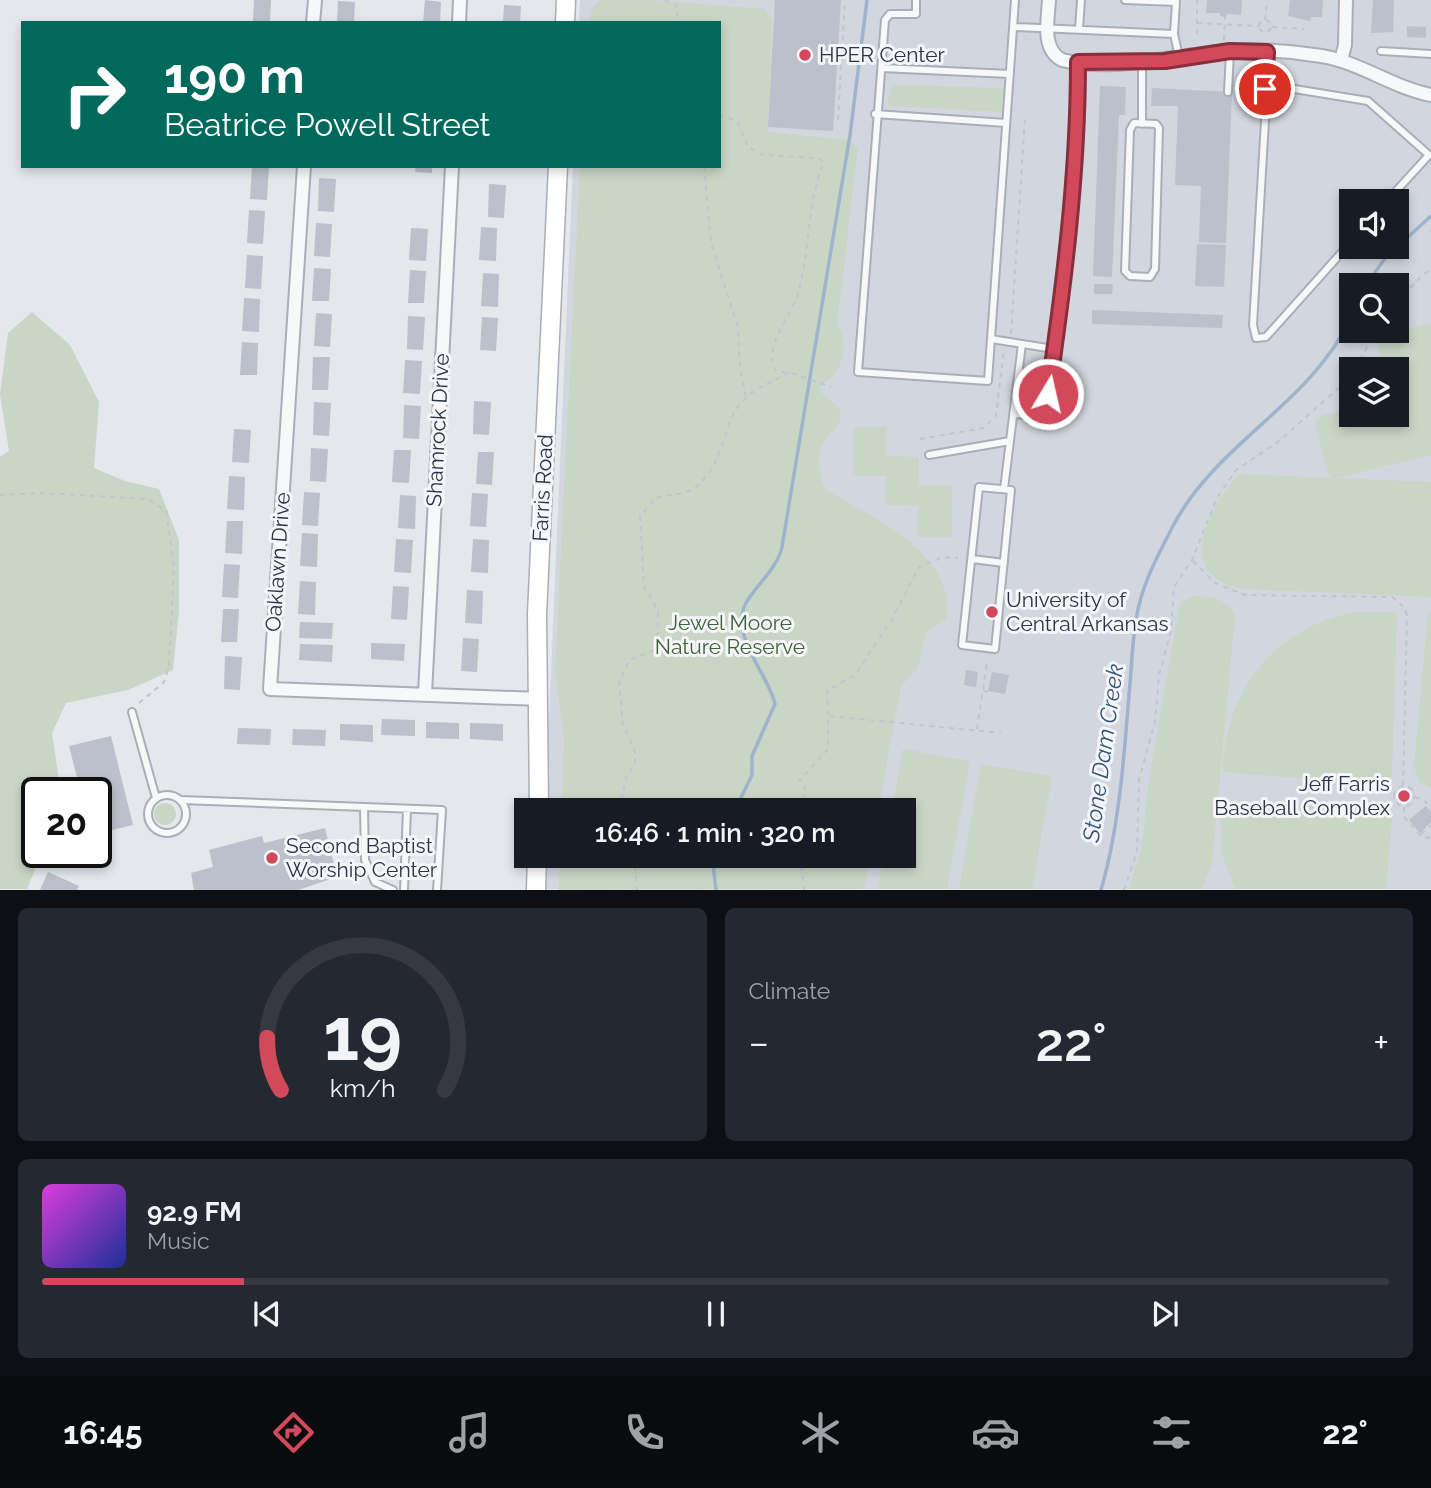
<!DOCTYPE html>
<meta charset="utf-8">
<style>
body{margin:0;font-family:Raleway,sans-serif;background:#242831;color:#f1f3f6;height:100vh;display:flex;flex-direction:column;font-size:26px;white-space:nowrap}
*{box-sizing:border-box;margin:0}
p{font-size:23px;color:#9ea1a6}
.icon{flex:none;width:38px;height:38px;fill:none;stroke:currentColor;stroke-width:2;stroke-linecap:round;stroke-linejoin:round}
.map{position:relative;height:890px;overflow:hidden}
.panel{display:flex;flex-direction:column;gap:18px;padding:18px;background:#0d0f14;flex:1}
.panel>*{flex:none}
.banner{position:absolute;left:21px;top:21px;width:700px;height:147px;border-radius:0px;box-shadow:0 4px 10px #0003;background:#00695c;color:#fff;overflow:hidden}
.tools{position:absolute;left:1339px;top:189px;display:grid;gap:14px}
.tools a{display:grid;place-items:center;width:70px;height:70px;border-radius:0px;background:#171b24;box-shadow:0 4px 10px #0003;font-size:35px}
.speed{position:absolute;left:21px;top:777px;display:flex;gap:14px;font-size:35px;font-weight:700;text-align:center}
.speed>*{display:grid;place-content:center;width:91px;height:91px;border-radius:50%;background:#171b24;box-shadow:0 4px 10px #0003;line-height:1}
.speed .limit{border:4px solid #111;border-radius:10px;background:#fff;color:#111}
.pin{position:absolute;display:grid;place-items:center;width:60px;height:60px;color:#fff;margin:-30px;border:4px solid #fff;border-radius:50%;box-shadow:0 2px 7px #0007}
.me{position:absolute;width:77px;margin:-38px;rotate:9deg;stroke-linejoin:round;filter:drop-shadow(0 0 5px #0008)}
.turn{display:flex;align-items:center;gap:24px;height:147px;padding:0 28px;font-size:32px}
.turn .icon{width:91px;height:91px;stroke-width:2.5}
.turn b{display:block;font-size:49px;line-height:60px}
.big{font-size:52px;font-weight:600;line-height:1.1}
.panel .widget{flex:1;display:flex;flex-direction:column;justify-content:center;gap:10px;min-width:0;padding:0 24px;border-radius:10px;background:#242831}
.panel .dial{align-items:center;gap:0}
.dial svg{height:182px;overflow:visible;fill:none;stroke:#363941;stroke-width:7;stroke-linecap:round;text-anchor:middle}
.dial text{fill:#f1f3f6;stroke:none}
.song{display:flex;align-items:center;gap:21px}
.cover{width:84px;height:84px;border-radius:10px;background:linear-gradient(135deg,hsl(300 70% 55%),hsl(230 70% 35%))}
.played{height:7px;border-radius:4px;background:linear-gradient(90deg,#d1495b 15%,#363941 15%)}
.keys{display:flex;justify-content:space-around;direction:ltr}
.heat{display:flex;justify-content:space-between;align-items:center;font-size:38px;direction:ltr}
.panel .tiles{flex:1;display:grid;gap:18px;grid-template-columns:1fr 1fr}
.widget:last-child{grid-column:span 2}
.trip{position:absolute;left:514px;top:798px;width:402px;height:70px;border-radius:0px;background:#171b24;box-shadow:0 4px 10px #0003;font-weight:600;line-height:70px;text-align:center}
.tabs{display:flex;height:112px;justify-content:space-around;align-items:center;background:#090b0e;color:#9ea1a6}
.tabs .icon{width:49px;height:49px}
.tabs .active{color:#d1495b}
.tabs b{font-size:32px;color:#f1f3f6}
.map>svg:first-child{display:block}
.built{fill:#d2d6de;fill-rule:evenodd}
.green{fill:#c9d6c5}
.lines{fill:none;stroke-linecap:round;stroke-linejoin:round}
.stream{stroke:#9fb4cc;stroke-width:3.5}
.building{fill:#bbc0ca}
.lane-casing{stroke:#a9aeb7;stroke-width:10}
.street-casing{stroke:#a9aeb7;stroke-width:16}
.secondary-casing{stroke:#a9aeb7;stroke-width:21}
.path{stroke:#c2c5cb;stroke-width:2;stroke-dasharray:5 5;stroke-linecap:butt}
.lane{stroke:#f7f8fa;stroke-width:6}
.street{stroke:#f7f8fa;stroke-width:12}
.secondary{stroke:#fff;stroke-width:18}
.route-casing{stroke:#882f3b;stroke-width:18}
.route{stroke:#d1495b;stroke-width:12}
.poi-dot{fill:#d1495b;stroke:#f4f6f9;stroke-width:2.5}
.labels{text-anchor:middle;stroke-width:6;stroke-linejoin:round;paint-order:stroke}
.poi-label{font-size:21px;fill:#2b3445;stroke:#f4f6f9;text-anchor:start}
.street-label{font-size:21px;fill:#2b3445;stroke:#f4f6f9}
.park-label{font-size:21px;fill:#3f6138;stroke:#f4f6f9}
.water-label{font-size:23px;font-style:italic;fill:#34527a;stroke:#f4f6f9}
</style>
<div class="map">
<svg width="1431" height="890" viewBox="0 0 1431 890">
<rect width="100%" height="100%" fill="#e4e7ec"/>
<path class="built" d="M580,0H1431V889H541L543,856H905V810H545L573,166H719V23H579ZM1351,201H1396V247H1351ZM1351,285H1396V331H1351ZM1351,369H1396V415H1351Z"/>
<path class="green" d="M600,0H651L764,9L772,20L768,132L849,140L858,148L837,324C847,340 846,362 832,376C827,381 823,382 820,388L821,392C826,397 834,402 838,407C848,422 828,433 822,445C816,459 820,476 825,489C875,520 954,550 947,619L926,632L918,668L901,686L878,810H562L564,738L555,672L580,166H719V23H589L591,9Z
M892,85L1004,88L1005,112L890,106L887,104Z
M32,312L70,345L99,402L94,468L125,481L159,489L179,540V611L173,670L128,690L66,703L52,733L61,793H37V852H78L83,864L41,855L27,889H0V457L9,451L0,394L8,333Z
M1431,323V455L1337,478L1431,482V597L1245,589C1172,577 1207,511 1239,474L1332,478L1328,474L1315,423L1321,416L1351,408V415H1396V369H1384L1377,342L1381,336Z
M854,427H886V456L919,457V485L952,486V537H918V506L886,505V476H853Z
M1194,596C1210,596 1229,599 1235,615L1212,864L1202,889H1129L1142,847L1149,780L1179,608L1182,601Z
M1358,612H1397L1392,777L1377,784L1223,772C1223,692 1277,624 1358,612Z
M1428,613H1431V788L1419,782L1414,767Z
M903,749L970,761L947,889H878L884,856H905V810H892Z
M981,764L1052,776L1032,889H959Z
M154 814a11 11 0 1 1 22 0a11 11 0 1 1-22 0Z
M1220,803L1385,807L1392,818L1386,889H1235L1221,851Z
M560,856H870L864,889L559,890Z"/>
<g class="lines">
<path class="stream" d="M1366,285L1386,257L1431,216
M735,810L752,775V756L775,704C767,671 725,631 749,598C760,582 778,566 782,547L850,135L867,0
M712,856L716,890
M1101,890C1119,828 1124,758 1129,695C1132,665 1132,633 1139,605C1146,577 1160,551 1173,526C1216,443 1312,403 1351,317"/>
</g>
<path class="building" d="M254,0H271L270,22L253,21Z
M425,0L441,2L440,23H423Z
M775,0H841L833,131L768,127Z
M1207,0H1242L1241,15L1228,14L1225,17L1220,16V13H1206Z
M1290,0H1323L1322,17H1311L1310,21L1288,16Z
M1373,0H1394L1393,32L1371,33Z
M338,1L355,2L354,23H337Z
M504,5L521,6L520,23H503Z
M1407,26L1426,27V38L1407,37Z
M1100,86L1126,87L1125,115H1119L1112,277L1093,276Z
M1152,88L1232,92L1226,243L1199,242L1201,186L1175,185L1178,106H1151Z
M252,166L269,167L267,200L250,199Z
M416,166H432V173L415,172Z
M319,178L336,179L334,212L318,211Z
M489,184L506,185L504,218L488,217Z
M249,210L265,211L263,244L247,243Z
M316,223L332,224L330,257L314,256Z
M481,227L497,228L496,261L479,260Z
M411,228L428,229L426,261L409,260Z
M1197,244L1226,245L1224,287L1195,286Z
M247,255L263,256L261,289L245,288Z
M314,268L331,269L329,301H312Z
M410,270L426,271L424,303H408Z
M483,273L499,274L498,307L481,306Z
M1094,284H1113L1112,294H1094Z
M244,298L260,299L259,332L242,331Z
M1092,310L1223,315L1222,328L1092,324Z
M316,313L332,314L330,347L314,346Z
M408,316L425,317L423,350L407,349Z
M482,317L498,318L496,351L480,350Z
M242,342L258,343L257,375H240Z
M313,357H330L328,390H312Z
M405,360L422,361L420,394L403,393Z
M474,401L491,402L489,435L473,434Z
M314,402L331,403L329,436L313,435Z
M404,405L421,406L419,439L403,438Z
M234,429L251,430L249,463L232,462Z
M311,448L328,449L326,482L310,481Z
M394,450H411L409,483L392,482Z
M478,452H494L492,485L476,484Z
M229,476L245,477L244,510L227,509Z
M304,492L320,493L318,526L302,525Z
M472,493L488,494L486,527L470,526Z
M400,495L416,496L415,529L398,528Z
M227,521H243L242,554L225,553Z
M302,533L318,534L317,567L300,566Z
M396,539L413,540L411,573L394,572Z
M473,539L489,540L488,573L471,572Z
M224,564L240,565L238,598L222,597Z
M300,581L316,582L315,615L298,614Z
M393,586L409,587L407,620L391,619Z
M467,590L483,591L482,624L465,623Z
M223,609H239L237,642H221Z
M300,622L333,623L332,639L299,638Z
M463,638L479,639L477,672L461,671Z
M371,643L405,644L404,661L371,659Z
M300,644L333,645L332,662L299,660Z
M225,656L242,657L240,690L224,689Z
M966,670L978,672L976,687L964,685Z
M992,672L1009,675L1005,694L988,691Z
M382,719L415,720V736L381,735Z
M426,722L459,723V739L426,738Z
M470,723L503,724V741L470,739Z
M340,724L373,725V742L340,740Z
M238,728L271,729L270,745L237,744Z
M293,729L326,730L325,746L292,745Z
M111,736L133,825L96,834V793H81L69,746Z
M1426,806L1431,812V822L1420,833L1409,820Z
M325,828L337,877L298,890H194L191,873L213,867L209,850L262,836L264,843Z
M48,872L79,886L77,890H40Z"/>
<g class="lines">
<defs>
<path id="lane" d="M916,0V14H890L885,20L858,372L988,381L1015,0
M1125,0L1176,2L1174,34L1179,57
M1014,27L1174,34
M1079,29L1081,0
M1381,51L1431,54
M1267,53L1268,86
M882,68L1010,74
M1228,92L1230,52
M875,114L1006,123
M1134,123L1156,124L1159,128L1155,269L1150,277L1130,276L1125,271L1130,130Z
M1142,124V62
M1351,242L1266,337L1256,338L1253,325L1267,87L1276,86L1368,101L1429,155L1387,201
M991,339L1054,349
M1013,414L1044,416C1062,298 1078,181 1078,62
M929,455L1010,441
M979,487L1011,490L995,649L962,645Z
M1004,489L1022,344
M972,559L1004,563
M132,712L156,798
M148 814a19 19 0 1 1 38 0a19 19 0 1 1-38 0Z
M181,800L364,807
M393,890L375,882L365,860L364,807L442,810L437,890
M404,890L407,809"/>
<path id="street" d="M1049,0C1048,20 1041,49 1062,60C1112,72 1178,55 1228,51C1255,49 1287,51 1314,55C1356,59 1390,87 1431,95
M313,23L315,0
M459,23L460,0
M1341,60L1345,45L1346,0
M304,166L270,689L540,699
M425,694L452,166"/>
<path id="secondary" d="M565,23L566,0
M539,810L537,614L558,166
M536,890L537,856"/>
</defs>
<use href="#lane" class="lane-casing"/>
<use href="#street" class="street-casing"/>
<use href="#secondary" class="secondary-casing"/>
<path class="path" d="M665,0L677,6V23
M1259 26a6 6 0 1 1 12 0a6 6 0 1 1-12 0Z
M1265,20L1267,0
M1197,23L1259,26
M1272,27L1304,29
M1197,34V0
M1224,40L1225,17
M719,115L737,121L748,147L763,155L816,158L824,162C807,202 810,248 799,290C793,315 763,344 775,370L786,373
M838,120L845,0
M704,166L711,243L738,328L740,368L746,398
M1430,230L1431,231
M1396,302L1425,273L1431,271
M1011,334L1025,118
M1356,369L1375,331
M792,373L831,387
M920,439L984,428L996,415L1004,350
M0,495L42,493L148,499L166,511L174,566L169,667L164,682L138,704
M1193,561L1215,583L1245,595L1392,597L1403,606L1407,615L1403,786
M983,691L992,692
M828,715L827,691L856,674L892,619L919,567L943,557L958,558
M977,729L987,662
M1394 796a10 10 0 1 1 20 0a10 10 0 1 1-20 0Z
M1415,797L1424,800L1431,808
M1404,807V817L1422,837L1431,838
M620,810L626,777L635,763V752L623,723L619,683L629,660L657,649L658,610L644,587L640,516L656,498C670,493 684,497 697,486C726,461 722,426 740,404C753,388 772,382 790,372
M802,810L805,786L799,781L828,749V716L1001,733
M1421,834L1431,825
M634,856L637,890
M800,856L804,890
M1124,890L1137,852L1139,780L1155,722L1159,675L1171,631L1174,587L1192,560L1217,498L1236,470L1278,442L1351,377"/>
<use href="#lane" class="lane"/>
<use href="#street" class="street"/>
<use href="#secondary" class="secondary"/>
</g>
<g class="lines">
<defs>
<path id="route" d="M1048,394C1064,284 1078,174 1078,62L1165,61L1230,51L1267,52L1265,89"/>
</defs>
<use href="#route" class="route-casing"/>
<use href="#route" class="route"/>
</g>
<g class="poi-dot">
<circle cx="805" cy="55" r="7"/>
<circle cx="992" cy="612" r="7"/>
<circle cx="1404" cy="796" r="7"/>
<circle cx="272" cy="858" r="7"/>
</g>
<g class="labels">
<g class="poi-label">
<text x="819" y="62">HPER Center</text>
<text x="1006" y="607">University of<tspan x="1006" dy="24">Central Arkansas</tspan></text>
<text x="1390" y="791" text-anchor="end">Jeff Farris<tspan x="1390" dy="24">Baseball Complex</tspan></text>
<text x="286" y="853">Second Baptist<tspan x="286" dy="24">Worship Center</tspan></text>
</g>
<g class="street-label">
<text transform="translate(438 430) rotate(-87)" y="7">Shamrock Drive</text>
<text transform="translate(543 488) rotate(-87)" y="7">Farris Road</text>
<text transform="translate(278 562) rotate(-86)" y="7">Oaklawn Drive</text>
</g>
<g class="park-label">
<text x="730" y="630">Jewel Moore<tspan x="730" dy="24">Nature Reserve</tspan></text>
</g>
<g class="water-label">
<text transform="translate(1103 753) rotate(-82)" y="8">Stone Dam Creek</text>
</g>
</g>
</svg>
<div class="tools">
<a><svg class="icon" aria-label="sound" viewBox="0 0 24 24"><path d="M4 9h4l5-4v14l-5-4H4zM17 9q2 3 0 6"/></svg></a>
<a><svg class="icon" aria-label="search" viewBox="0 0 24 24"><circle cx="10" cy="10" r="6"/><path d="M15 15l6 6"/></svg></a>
<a><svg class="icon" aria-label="layers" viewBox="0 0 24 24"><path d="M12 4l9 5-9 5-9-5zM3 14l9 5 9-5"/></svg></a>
</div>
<div class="speed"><div class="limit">20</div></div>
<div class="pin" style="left:1265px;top:89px;background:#d93025"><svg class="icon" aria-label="arrive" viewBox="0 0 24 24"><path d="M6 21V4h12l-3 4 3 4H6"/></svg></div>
<svg class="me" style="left:1048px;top:394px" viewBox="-20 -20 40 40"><circle r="17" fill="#d1495b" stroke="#fff" stroke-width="3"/><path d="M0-11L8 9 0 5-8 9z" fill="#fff"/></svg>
<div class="trip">16:46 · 1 min · 320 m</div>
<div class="banner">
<div class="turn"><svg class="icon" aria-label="right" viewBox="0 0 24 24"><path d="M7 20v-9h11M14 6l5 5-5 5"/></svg><div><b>190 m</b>Beatrice Powell Street</div></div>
</div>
</div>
<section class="panel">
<div class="tiles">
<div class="widget dial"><svg viewBox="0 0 100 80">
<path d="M14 69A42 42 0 1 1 86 69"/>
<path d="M14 69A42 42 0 0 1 8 46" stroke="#d1495b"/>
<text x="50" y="56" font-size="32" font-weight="700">19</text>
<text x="50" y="72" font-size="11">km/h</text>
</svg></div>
<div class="widget"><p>Climate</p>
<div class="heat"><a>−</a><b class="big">22°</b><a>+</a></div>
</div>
<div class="widget">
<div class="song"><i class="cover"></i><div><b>92.9 FM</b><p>Music</p></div></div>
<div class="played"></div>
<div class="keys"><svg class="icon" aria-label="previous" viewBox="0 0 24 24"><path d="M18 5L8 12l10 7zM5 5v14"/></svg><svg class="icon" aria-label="pause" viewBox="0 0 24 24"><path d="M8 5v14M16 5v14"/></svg><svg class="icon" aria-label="next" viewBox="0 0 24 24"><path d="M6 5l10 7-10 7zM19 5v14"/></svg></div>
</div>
</div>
</section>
<nav class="tabs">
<b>16:45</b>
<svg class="icon active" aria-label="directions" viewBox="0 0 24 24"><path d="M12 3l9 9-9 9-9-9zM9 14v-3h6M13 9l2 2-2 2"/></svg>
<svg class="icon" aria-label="music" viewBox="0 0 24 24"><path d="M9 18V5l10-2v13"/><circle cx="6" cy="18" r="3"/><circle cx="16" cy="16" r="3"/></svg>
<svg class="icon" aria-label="phone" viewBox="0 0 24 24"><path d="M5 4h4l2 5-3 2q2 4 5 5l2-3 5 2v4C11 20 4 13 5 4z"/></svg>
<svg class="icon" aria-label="climate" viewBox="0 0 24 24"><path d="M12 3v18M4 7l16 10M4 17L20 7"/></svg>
<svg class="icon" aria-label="car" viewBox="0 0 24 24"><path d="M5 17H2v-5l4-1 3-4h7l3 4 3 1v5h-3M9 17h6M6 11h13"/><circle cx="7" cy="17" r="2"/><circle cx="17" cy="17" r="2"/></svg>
<svg class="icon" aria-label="filters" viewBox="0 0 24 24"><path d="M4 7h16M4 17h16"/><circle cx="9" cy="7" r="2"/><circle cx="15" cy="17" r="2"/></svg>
<b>22°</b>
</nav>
